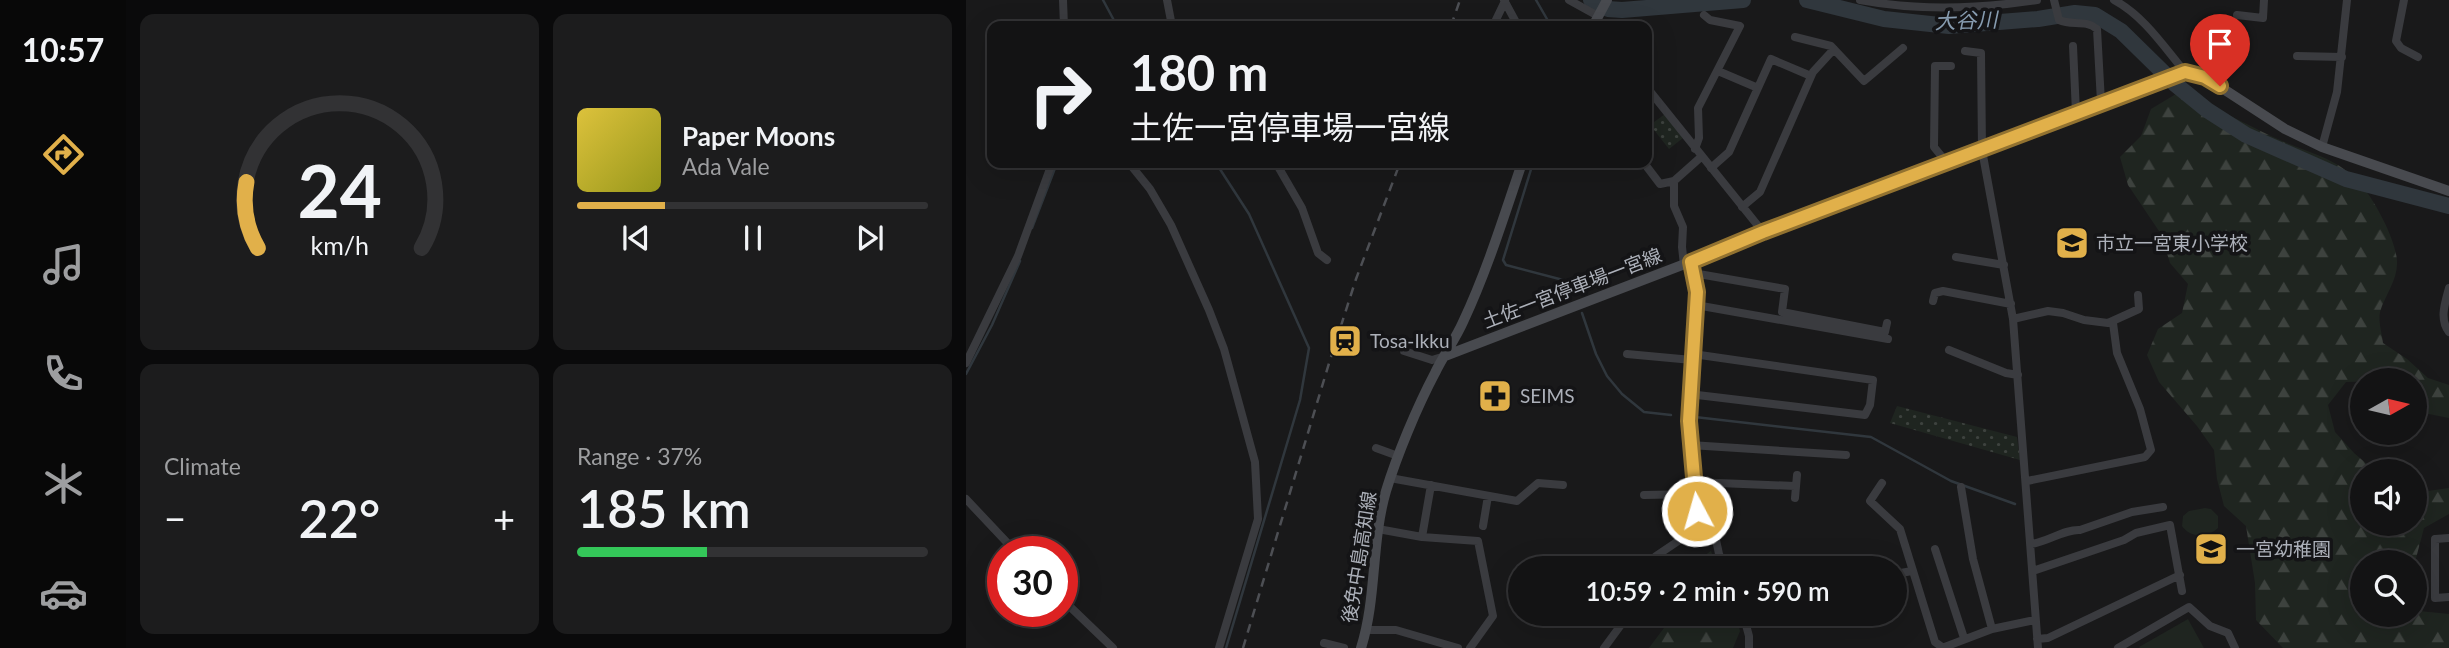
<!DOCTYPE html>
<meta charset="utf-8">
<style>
body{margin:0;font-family:Lato,"Noto Sans JP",sans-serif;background:#1c1c1d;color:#f1f3f6;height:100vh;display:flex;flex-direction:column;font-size:26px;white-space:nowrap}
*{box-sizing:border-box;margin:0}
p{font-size:23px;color:#9d9ea0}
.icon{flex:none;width:38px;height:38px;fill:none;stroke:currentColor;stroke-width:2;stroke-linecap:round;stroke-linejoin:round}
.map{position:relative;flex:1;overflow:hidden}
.side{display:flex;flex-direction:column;gap:14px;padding:14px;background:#0a0a0b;width:840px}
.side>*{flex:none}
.top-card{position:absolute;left:21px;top:21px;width:665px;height:147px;border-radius:14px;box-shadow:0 7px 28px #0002,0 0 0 2px #323234;background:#131314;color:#f1f3f6;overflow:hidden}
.needle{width:46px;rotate:82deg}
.fabs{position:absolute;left:1384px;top:368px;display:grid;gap:14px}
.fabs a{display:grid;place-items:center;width:77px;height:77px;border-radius:50%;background:#131314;box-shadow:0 7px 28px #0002,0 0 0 2px #323234;font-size:35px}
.speed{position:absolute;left:21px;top:536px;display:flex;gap:14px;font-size:35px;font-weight:700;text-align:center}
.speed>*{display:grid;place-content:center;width:91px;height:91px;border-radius:50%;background:#131314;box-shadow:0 7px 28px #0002,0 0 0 2px #323234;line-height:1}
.speed .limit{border:10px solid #d22;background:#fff;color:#111}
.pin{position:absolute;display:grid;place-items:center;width:60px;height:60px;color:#fff;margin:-72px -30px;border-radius:50% 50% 50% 0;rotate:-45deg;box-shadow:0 0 7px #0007}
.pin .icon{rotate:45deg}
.me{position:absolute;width:77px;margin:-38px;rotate:354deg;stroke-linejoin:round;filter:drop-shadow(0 0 5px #0008)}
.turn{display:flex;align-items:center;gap:24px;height:147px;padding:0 28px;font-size:32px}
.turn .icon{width:91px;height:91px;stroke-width:2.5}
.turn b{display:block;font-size:49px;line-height:60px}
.big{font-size:52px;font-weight:600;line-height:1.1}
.side .tile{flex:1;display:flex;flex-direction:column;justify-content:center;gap:10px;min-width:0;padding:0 24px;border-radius:14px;background:#1c1c1d}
.side .dial{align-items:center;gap:0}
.dial svg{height:182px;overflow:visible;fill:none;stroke:#323234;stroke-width:7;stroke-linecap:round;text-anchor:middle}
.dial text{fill:#f1f3f6;stroke:none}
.song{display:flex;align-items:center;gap:21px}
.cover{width:84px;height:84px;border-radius:10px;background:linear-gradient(135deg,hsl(50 70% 55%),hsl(60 70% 35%))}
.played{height:7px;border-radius:4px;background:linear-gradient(90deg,#e1b04a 25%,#323234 25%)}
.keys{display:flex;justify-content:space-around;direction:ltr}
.heat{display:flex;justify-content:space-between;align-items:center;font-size:38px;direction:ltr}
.charge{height:10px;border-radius:5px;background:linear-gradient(90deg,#34c759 37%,#323234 0)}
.side .tiles{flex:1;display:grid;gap:14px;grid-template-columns:repeat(2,1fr)}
.trip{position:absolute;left:542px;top:556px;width:399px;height:70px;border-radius:35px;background:#131314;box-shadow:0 7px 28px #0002,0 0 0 2px #323234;font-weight:600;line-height:70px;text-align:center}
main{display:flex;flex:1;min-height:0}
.tabs{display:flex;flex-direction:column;width:126px;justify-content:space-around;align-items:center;background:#080808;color:#9d9ea0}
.tabs .icon{width:49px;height:49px}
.tabs .active{color:#e1b04a}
.tabs b{font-size:32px;color:#f1f3f6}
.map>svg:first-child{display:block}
.green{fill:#1f2520}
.forest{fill:url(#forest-firs)}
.park{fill:url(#park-dots)}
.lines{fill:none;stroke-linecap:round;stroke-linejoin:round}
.stream{stroke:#30373d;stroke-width:2.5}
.river{stroke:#30373d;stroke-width:16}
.street{stroke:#3a3b3f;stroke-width:8}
.secondary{stroke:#484a4f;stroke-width:10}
.rail{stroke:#4d4f54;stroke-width:2.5;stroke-dasharray:9 7;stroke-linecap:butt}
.route-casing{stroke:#927230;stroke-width:18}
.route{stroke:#e1b04a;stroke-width:12}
.labels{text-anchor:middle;stroke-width:7;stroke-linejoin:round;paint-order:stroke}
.poi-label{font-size:19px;fill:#acb0b9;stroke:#141416;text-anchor:start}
.street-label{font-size:19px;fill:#acb0b9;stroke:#141416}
.water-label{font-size:21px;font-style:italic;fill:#879cb0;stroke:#141416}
</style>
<main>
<nav class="tabs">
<b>10:57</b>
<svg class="icon active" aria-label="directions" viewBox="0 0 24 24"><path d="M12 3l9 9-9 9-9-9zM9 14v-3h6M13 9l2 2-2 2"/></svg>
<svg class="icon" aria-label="music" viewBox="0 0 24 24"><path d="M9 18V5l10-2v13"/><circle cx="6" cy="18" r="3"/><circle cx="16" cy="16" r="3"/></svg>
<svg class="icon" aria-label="phone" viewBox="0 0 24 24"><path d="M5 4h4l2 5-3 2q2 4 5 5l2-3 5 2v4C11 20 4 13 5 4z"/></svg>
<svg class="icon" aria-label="climate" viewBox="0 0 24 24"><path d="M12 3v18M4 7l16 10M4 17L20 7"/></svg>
<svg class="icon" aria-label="car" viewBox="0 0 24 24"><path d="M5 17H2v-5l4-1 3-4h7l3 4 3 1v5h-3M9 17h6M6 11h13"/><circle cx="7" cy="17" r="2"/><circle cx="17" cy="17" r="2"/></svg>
</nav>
<section class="side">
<div class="tiles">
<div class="tile dial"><svg viewBox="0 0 100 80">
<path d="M14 69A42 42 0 1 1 86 69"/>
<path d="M14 69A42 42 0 0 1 9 40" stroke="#e1b04a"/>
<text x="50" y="56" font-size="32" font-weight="700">24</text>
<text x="50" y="72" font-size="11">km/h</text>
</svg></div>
<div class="tile">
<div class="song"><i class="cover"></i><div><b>Paper Moons</b><p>Ada Vale</p></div></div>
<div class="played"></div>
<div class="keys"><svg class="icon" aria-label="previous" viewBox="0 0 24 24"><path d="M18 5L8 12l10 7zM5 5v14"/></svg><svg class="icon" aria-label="pause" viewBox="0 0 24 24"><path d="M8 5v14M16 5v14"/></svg><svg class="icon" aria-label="next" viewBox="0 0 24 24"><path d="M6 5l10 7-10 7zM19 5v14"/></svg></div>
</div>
<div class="tile"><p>Climate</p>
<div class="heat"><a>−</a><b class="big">22°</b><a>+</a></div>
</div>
<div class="tile"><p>Range · 37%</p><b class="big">185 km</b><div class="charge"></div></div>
</div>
</section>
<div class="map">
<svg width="1483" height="648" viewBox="0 0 1483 648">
<defs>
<pattern id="forest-firs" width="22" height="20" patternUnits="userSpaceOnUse" patternTransform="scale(1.75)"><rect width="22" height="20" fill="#1f2520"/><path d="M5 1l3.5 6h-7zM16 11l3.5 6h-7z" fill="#3d423e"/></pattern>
<pattern id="park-dots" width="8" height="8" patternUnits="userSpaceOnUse" patternTransform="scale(1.75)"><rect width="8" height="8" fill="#1f2520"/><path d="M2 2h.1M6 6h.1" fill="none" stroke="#3d423e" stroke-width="1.8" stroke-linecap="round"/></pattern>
</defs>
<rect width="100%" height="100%" fill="#19191a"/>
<path class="green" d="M1239,508L1245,509L1252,516V528C1241,538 1224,538 1216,526L1217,516L1223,511Z
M1222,619L1238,648H1174L1173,647Z"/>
<path class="forest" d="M1210,94C1245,104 1275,122 1307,137C1334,150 1366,156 1388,177C1405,192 1430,239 1431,261C1432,280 1419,295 1414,312C1412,321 1416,334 1417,343L1441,359L1462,378L1483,385V418L1458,413L1449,407V380L1380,382L1362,405L1369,432L1388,453L1409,471H1396V523H1449V489L1462,491L1483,488V514L1458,528L1449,562H1396V614H1449V593L1453,611L1483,614V648H1317L1290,620L1289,583L1280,526L1258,506L1251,479L1248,450L1231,426L1193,382L1181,355L1192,329L1216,313L1222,284L1204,263L1195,234L1162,185L1154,157L1175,136L1185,109Z
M745,551L751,569H720L721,568Z
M698,614H769L774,631L767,648H683L698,628Z"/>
<path class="park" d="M699,114L717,138L703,149L684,125Z
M931,406L1051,437L1054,460L924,423Z"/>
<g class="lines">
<path class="stream" d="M137,0L151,26
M570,0L585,26
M250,163L283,214L343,348L334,400L260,648
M567,163L537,260L540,265L601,281L609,294
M66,228L91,163
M616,313L630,354L641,376L656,394L678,412L705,415
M0,374L26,325L54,261
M729,417L905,437L985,481L1049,504"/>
<path class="river" d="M625,0L642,9L656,10L777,0
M841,0L918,19L983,26L1072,19L1109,13L1129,15L1155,31L1209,84L1241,110L1280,135L1380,179L1483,206"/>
<path class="street" d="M97,0L98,26
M201,0L206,26
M538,0L552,26
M603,0L632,16
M894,0C953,11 1012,9 1071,0
M1088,0L1093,20C1106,26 1119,19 1131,29L1135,102
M1148,0C1178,16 1198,47 1219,72
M1438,0L1430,41L1435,48L1452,57
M1271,15L1297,18L1298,0
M527,26L539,1
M829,37L865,46L898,81L937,48
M1107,46L1110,113
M999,51L1015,53L1016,150L1047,319L1072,648
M1331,56L1376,57
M752,71L792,88
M681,91L683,90L797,232
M1356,147L1371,92L1381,0
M729,149L733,138L732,108L774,26L744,20L738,15
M163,163L184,189L205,225L243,310L258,349L289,462L292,519L253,648
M310,163L336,208L352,253L361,260
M678,163L694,184L708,181L735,157
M981,163L968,147L969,66H985
M745,168L763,152L805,59L845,76
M708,181V206L717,227L716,247L718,265
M776,207L794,192L847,72L868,49
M990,257L1038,265
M727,273L819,289L816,312L919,332L921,323
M1483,288C1479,303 1473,319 1483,332
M967,301L969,293L977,291L1045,304
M730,305L922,339
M1047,319L1082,311L1097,313L1118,320L1142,323L1173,309L1172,295
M983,350L1040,373L1052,375
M438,351L466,360L479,356
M661,354L726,360
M0,363L52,256L86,163
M723,394L899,415L904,405L907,380L727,354
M724,445L880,455
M410,448L432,456
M424,478L551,501L572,483L597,485
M1061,481L1179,457L1185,450L1174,409L1151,353L1147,323
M728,482L829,486
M916,483L904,501L934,529L969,642L976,647
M995,487L1007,559L1026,629
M678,495L729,494
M829,498L831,475
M0,499L49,551
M517,526L522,496
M733,527L749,535L753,554L759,569
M412,529L456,537L512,541L527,616L504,648
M456,537L465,485
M1483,538L1469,539V598L1483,597
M1065,544C1082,542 1098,529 1114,530L1166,512L1197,507
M969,549L998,638
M678,569L690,556L733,527L723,421L731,292L725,262
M1067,571L1158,540L1170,533L1204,525L1216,591
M929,574L946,571
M96,599L147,648
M777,614L783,636V648
M401,630H430L492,648
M1071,639L1082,638L1214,575
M358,643L378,648
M638,648L663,614
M976,648L1026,629L1069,620
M1152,648L1223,607L1244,626L1262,633L1269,648"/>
<path class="secondary" d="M627,26L641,0
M479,356L1016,150L1135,102L1219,72L1239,77L1319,129L1356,147L1483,191
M395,648C411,598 405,542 420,491C431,455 451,407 469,373C477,356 489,340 497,322C521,271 538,216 556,163"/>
<path class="rail" d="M485,26L494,0
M277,648L364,360L390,279L434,163"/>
</g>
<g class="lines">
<defs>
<path id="route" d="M731,511L723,421L731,292L725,262L797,232L1219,72L1239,77L1254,86"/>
</defs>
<use href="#route" class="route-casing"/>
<use href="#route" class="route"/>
</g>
<defs>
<symbol id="school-square" viewBox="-11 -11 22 22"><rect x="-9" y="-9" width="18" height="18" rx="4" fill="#e1b04a" stroke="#141416"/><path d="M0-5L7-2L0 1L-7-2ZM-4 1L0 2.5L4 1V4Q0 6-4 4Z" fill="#111"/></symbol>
<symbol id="station-square" viewBox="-11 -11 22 22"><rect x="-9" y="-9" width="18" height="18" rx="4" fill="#e1b04a" stroke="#141416"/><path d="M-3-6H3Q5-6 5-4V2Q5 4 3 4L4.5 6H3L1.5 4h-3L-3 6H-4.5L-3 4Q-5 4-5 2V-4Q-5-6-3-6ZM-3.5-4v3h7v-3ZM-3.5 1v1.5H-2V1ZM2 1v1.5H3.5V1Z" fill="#111"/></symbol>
<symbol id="pharmacy-square" viewBox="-11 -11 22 22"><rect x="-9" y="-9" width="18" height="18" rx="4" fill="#e1b04a" stroke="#141416"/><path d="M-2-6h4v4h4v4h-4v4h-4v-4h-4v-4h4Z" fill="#111"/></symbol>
</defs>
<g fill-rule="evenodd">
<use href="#school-square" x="1087" y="224" width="38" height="38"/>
<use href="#station-square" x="360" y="322" width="38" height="38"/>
<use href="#pharmacy-square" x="510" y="377" width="38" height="38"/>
<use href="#school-square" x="1226" y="530" width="38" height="38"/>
</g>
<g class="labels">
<g class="poi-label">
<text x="1130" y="250">市立一宮東小学校</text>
<text x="404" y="348">Tosa-Ikku</text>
<text x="554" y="403">SEIMS</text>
<text x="1270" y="556">一宮幼稚園</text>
</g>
<g class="street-label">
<text transform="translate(606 288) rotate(-21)" y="7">土佐一宮停車場一宮線</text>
<text transform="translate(393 557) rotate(-81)" y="7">後免中島高知線</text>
</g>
<g class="water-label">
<text transform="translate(1000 21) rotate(-2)" y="7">大谷川</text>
</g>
</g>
</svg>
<div class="fabs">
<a><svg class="needle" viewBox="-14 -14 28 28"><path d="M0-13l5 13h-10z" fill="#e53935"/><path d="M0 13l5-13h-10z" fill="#9d9ea0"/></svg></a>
<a><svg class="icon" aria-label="sound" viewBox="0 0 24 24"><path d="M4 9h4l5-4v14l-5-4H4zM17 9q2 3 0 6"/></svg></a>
<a><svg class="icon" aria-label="search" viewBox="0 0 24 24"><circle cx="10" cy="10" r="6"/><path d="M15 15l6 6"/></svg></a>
</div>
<div class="speed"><div class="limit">30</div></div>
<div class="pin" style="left:1254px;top:86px;background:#d93025"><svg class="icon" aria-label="arrive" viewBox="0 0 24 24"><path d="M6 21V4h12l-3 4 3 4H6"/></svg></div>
<svg class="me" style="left:731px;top:511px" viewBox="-20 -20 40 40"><circle r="17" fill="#e1b04a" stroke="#fff" stroke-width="3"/><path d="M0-11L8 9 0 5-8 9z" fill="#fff"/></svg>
<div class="trip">10:59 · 2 min · 590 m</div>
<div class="top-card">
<div class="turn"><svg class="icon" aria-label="right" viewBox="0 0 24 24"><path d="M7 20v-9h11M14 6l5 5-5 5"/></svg><div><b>180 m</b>土佐一宮停車場一宮線</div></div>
</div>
</div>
</main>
